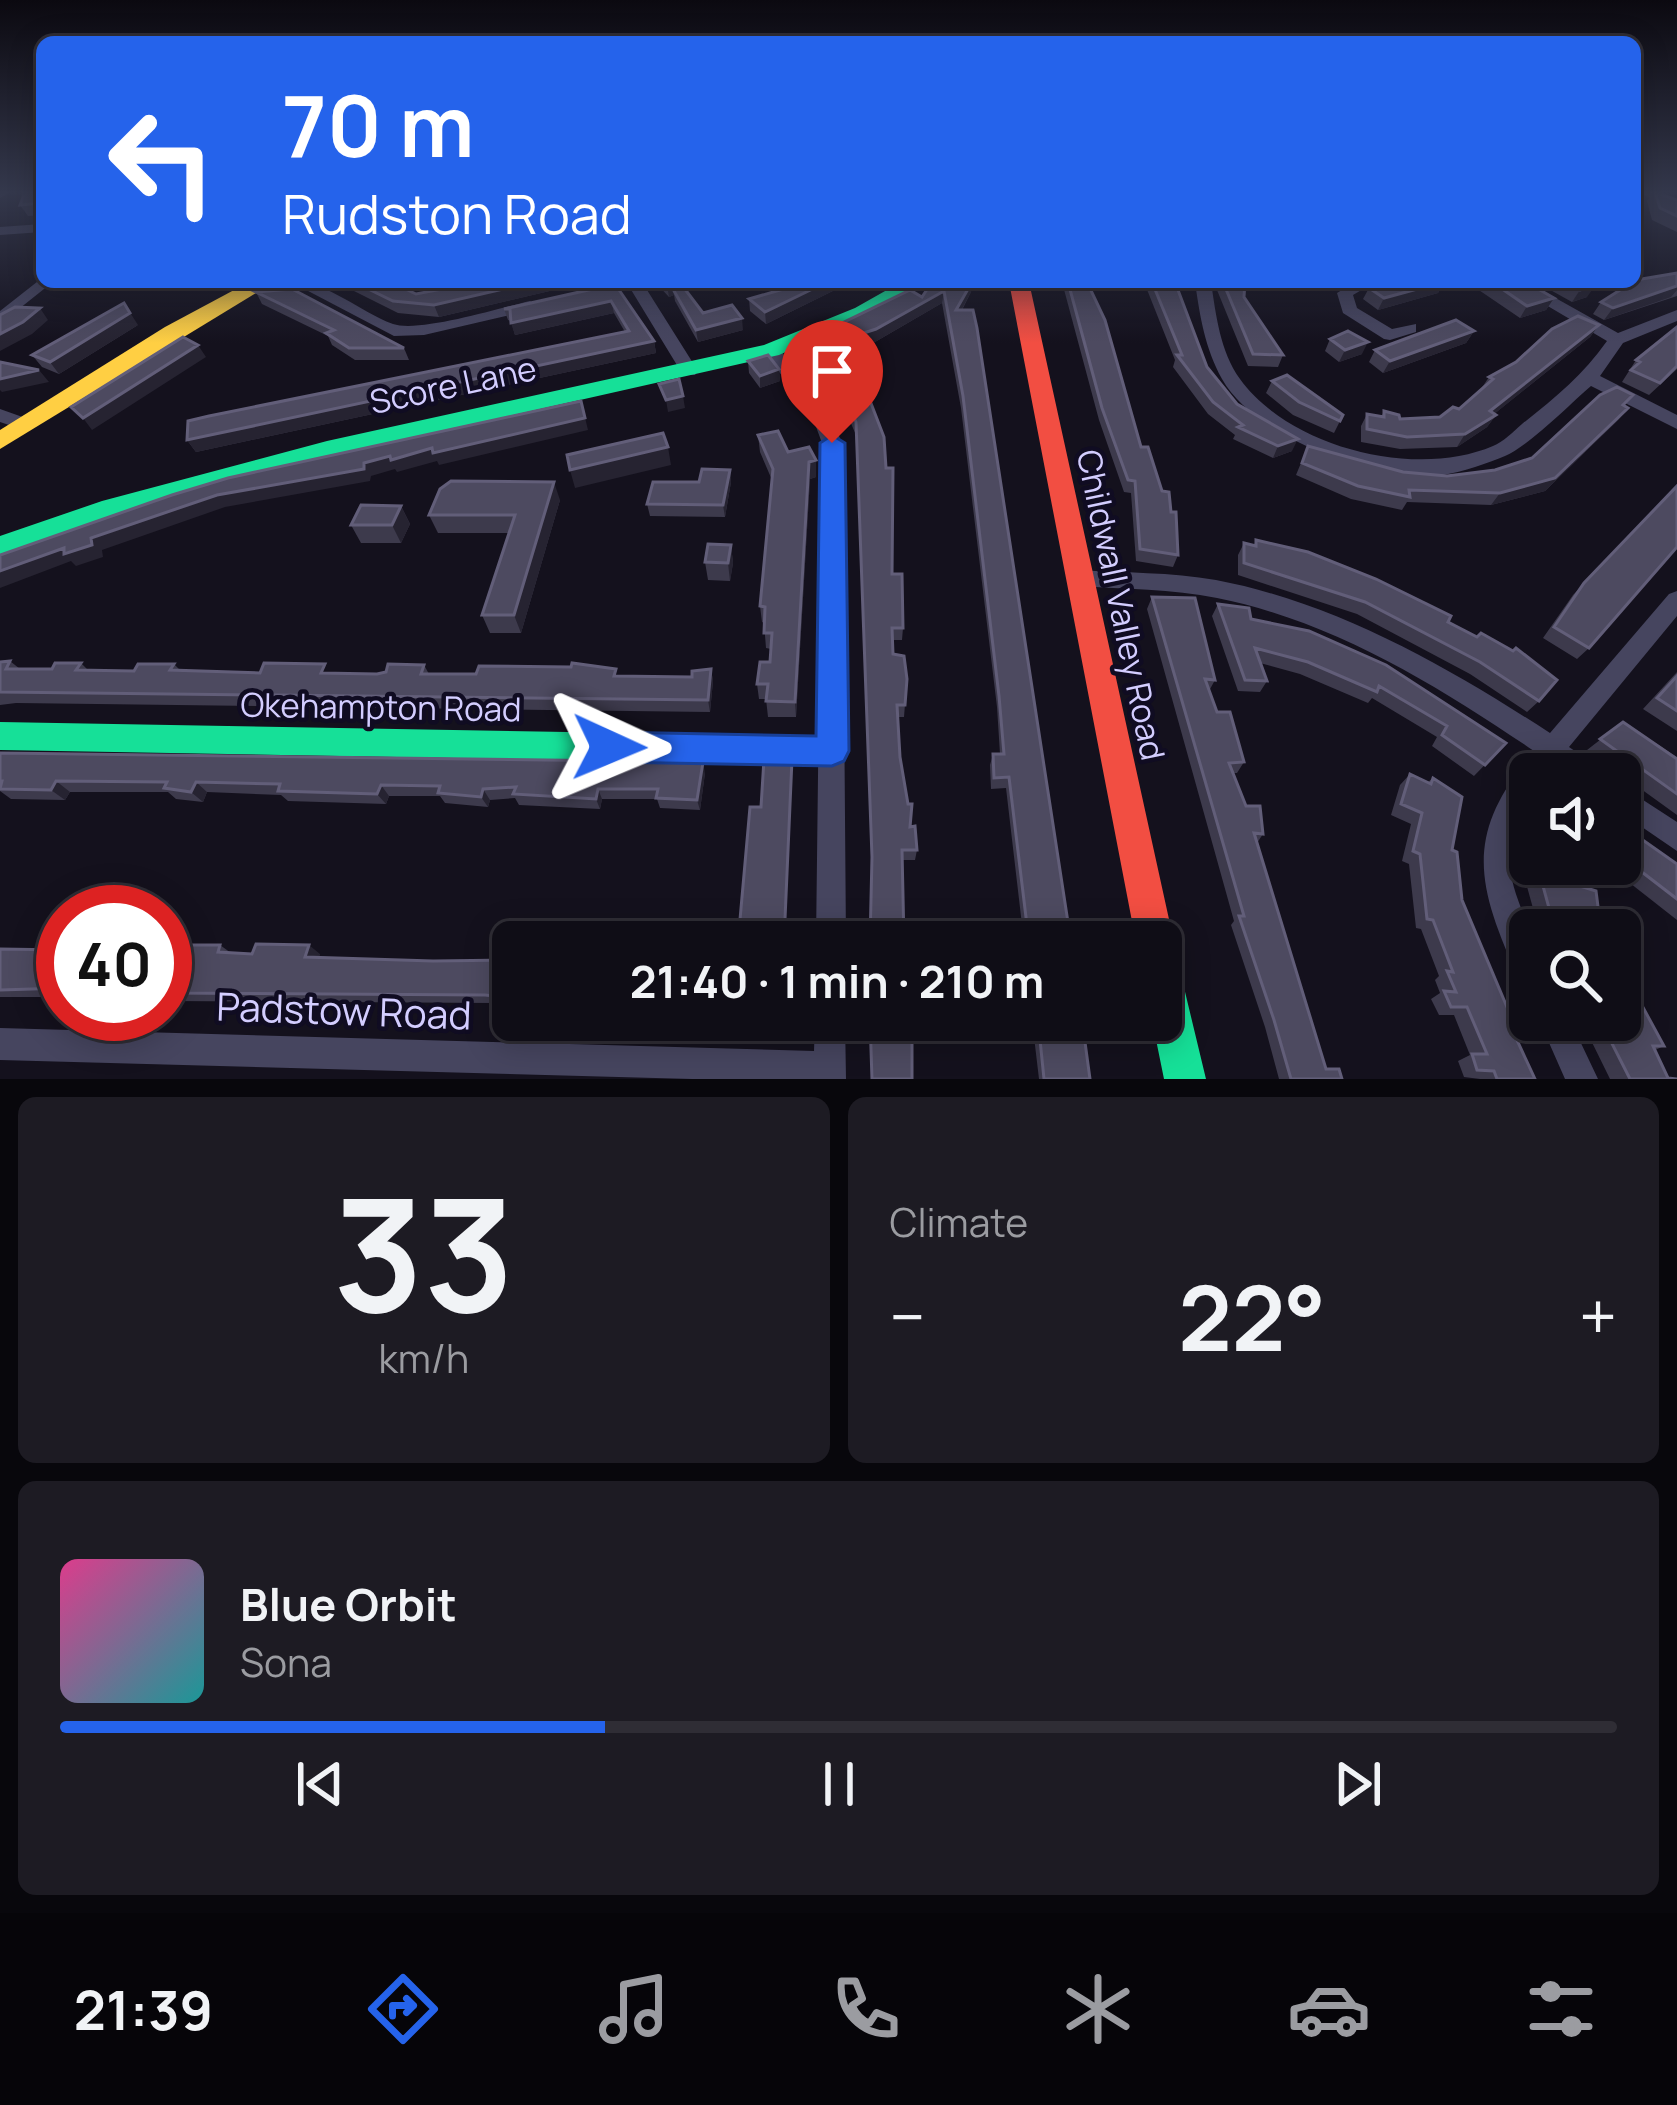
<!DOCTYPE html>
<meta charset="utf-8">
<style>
body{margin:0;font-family:Manrope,sans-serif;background:#1d1b23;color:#f1f3f6;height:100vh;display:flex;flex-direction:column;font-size:45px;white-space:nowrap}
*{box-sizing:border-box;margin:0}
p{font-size:39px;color:#9b9ca1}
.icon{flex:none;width:66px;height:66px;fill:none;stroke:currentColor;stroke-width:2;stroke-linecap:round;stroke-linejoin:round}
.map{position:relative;height:1079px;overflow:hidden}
.details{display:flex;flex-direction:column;gap:18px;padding:18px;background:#08070c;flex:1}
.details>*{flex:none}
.guide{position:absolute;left:36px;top:36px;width:1605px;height:252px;border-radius:18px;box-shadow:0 6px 30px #0003,0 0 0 3px #2f2d35;background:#2563eb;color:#fff;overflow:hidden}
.fabs{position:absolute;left:1509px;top:753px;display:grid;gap:24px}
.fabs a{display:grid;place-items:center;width:132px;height:132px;border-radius:18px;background:#0f0d16;box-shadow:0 6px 30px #0003,0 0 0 3px #2f2d35;font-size:60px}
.speed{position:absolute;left:36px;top:885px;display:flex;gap:24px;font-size:60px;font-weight:700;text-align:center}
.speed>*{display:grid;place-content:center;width:156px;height:156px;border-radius:50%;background:#0f0d16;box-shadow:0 6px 30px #0003,0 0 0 3px #2f2d35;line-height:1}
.speed .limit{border:18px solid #d22;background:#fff;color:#111}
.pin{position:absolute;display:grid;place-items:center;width:102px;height:102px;color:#fff;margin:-123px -51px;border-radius:50% 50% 50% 0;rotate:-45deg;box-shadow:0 0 12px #0007}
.pin .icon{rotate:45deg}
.me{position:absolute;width:132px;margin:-66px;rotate:91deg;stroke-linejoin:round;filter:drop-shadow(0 0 9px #0008)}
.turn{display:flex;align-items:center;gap:42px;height:252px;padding:0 48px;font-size:54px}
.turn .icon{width:156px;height:156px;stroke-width:2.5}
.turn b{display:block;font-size:84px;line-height:102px}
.big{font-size:90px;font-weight:700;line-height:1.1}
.details .tile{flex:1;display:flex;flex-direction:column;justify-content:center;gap:18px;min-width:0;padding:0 42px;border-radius:18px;background:#1d1b23}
.details .dial{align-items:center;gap:0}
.dial b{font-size:156px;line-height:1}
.song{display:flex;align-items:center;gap:36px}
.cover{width:144px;height:144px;border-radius:18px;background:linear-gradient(135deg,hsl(330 70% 55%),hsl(180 70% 35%))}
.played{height:12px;border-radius:6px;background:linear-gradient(90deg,#2563eb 35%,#2f2d35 35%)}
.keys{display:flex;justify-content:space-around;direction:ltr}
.heat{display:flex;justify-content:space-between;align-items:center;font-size:66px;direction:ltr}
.details .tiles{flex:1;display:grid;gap:18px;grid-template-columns:1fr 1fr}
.tile:last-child{grid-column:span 2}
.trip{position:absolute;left:492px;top:921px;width:690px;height:120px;border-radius:18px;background:#0f0d16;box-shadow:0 6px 30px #0003,0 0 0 3px #2f2d35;font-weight:700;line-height:120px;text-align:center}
.dock{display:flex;height:192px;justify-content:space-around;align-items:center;background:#060509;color:#9b9ca1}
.dock .icon{width:84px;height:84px}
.dock .selected{color:#2563eb}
.dock b{font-size:54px;color:#f1f3f6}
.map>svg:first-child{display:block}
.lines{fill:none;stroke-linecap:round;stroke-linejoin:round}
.street{fill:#46455f;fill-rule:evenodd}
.fast{fill:#16e098;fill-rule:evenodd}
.slow{fill:#ffcf43;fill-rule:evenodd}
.jam{fill:#f24e42;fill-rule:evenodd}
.wall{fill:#3d3a4c}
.shaded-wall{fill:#262331}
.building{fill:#4d4a60;stroke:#625e79;stroke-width:3}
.route{fill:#2563eb;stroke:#184099;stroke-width:3}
.labels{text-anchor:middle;stroke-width:9;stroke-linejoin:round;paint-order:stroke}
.street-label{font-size:33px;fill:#d3cdff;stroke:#100c22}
.near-street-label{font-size:39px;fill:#d3cdff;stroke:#100c22}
</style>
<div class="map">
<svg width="1677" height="1079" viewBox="0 0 1677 1079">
<rect width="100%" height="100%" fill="#14111d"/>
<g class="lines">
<path class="street" d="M0,192H10L0,198Z
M1638,192H1656L1677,202V211Z
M42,224V232L0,235V227Z
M42,278V282H51L49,285L0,324V311Z
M291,282C330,282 358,311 393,324C419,333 500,308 530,301L538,306L536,309L424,335L394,336Z
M613,282H642L698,371L695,375H683L630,288L589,297L581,292Z
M1195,282H1211C1216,315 1220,351 1240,379C1290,448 1416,479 1493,446C1503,442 1513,432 1522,424C1555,398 1583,375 1607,341L1507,282H1527L1618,333L1677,310V321L1623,343L1600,376L1677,415V429L1591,386C1570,404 1529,446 1505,456C1488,463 1463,472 1443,475C1378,483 1256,439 1222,379C1205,348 1200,317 1195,282Z
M1355,282H1375L1353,295L1357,308L1392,329L1416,324V332L1390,340L1384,339L1343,313L1337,293Z
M771,345L777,346L827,408L842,443L846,942H816L822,443L811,413L762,350Z
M0,409L31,420L33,424L24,430L0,422Z
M1078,570C1124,573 1171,572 1216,580C1337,603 1448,667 1550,733L1669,594L1677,591V616L1569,747L1597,766L1601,774H1567L1554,765L1547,774H1530C1530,806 1509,831 1510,864C1511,891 1525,912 1530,937C1533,951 1530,969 1530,984L1519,980C1477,885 1462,836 1534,751C1438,686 1333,621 1217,598C1172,589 1124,589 1078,586L1070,584L1067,578L1070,572Z
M1620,785L1677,822V851L1620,812Z
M815,1020H845L846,1079H692L0,1060V1028L814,1051Z
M1539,1020H1570L1598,1079H1565Z"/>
<path class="fast" d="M901,282H926L869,316L779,355L327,457L109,518L0,557V536L102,501L327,441L764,345L855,308Z
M0,722L626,733L637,737L642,747L637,757L626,761L0,750Z
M1161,952L1175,957L1180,971L1206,1079H1164L1152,1020H1161Z"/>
<path class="slow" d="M249,282H274L0,449V430L165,327Z"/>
<path class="jam" d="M1009,282H1029L1174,942L1168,955L1161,958V942H1136Z
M626,733L833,736L845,741L849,751L845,761L833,766L626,761L615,757L610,747L615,737Z"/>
</g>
<path class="wall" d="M42,192V215L28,216L20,205Z
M1653,192H1659L1677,200V232L1652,220L1647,201Z
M1677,273V296L1604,320L1593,314L1601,302Z
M336,282H391L416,294L464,285L461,282H588L439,317L398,313Z
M655,282H706L686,290L703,313L743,330L698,342L675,301L674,295L669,297Z
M802,282H851L766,324L750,311L749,299L794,286Z
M932,282H973L971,292L962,310L1071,942H1024L1006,788L991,789L990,765L993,754H1000L997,707L961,408L942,303L875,342L844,352L842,358L903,628L902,640H892L893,654L907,679L904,717H897L900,757L910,827L917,850L915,860H902L872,867L856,435L843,405L801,356V343L922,297Z
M1062,282H1087L1141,447L1171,512L1178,555L1173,567L1136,561L1131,493L1124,492L1099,420Z
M1147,282H1178V290L1207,367L1237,404L1292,451L1273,458L1233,439L1235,435L1208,414L1173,367L1175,360L1146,287Z
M1219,282H1245L1244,297L1283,355L1278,367L1248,366L1217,290Z
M1444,282L1438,293L1378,310L1363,299L1369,288Z
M1467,282H1526L1554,298L1546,310L1520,318Z
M1536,282H1589L1587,297L1572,302Z
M615,284L654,341L656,353L196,452L187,440L625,332L614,313L515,335L511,321L508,320L504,309Z
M256,292L404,348L409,360H355L332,345L328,336L262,304Z
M138,325L59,374L42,367L32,355Z
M1599,325L1590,337L1494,414L1496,415L1487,427L1457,447L1400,449L1361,442V426L1367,414L1381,417L1384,411L1400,419L1440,417L1459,409L1481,389L1489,377Z
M1677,327V369L1649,395L1622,382L1636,360Z
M1474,331L1466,343L1383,373L1369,362L1375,350Z
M1330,339L1362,354L1339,362L1325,351Z
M748,361L779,369L780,381L760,388L749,373Z
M1272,381L1343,415L1334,433L1293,415L1266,393Z
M1633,395L1624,406L1628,408L1618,420L1545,491L1491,505L1407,502L1402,510L1351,499L1296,475L1308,446L1403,472L1447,476L1495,470L1532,458Z
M758,435L788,452L816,477L810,479L796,717H768L766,699H759L757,684L770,662L771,649L766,648L764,623L762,622L760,606L772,480L760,452Z
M730,470L731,482L725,517L650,516L647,504Z
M1677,486L1589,648L1577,659L1543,638L1573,595Z
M560,500L521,633H490L482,615L509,533H438L429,515Z
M401,506L410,524L401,543H361L351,525Z
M1256,540L1448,622L1539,701L1527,712L1470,674L1357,614L1238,575V555L1244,543L1254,545Z
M731,545L733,563L730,581L708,580L705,562Z
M1152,597L1215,680L1209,691L1217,712L1244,762L1237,773H1233L1246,806L1263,834L1257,843L1326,1069L1342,1079H1279L1265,1027L1231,925L1234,921L1147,609Z
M1218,604L1251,619L1506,743L1474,776L1432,746L1437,737L1372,698L1368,703L1300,674L1260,663L1267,681L1260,692L1238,691L1212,616Z
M10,661L20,669H52L81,663L88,670L134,671L174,664L181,671L260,673L377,674L424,665L429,674L692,677L711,669L713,681L710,712L16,703L0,705V662Z
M1677,672V731L1643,709Z
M1623,722L1677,757V815L1587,750Z
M0,753L705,773L700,810L660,808L657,799H602L600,809L519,805L515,798L490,800L488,807L445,803L440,796H389L386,804L288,801L281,795L207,792L203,802L176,799L168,792H70L65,800L11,799L0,791Z
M1410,774L1428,782L1433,778L1452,850L1462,900L1520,1038L1517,1040L1535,1079H1480L1464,1077L1458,1061L1470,1055L1454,1015H1439L1431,999L1440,993L1435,980L1439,976L1421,929L1416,928L1409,864L1402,861L1411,824L1391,815L1400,785Z
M1620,824L1677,864V920L1612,869L1606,873L1592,864H1620Z
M1534,864H1543L1567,882L1601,930H1539L1523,872Z
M220,945L231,953L320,954L318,958L433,961L511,960L513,953V1005L493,1003L165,1001V952H183Z
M0,949L63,950V997H0Z
M737,1020H782V1029L739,1028Z
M1032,1020H1082L1090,1079H1039Z
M1581,1020H1620L1664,1046L1655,1050L1668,1078L1677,1079H1610Z"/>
<path class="shaded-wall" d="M534,282H588L439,317L434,305Z
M674,282H706L676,294L673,289L674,295L669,297L667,285Z
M827,282H851L766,324L765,312Z
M972,282L971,292L955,322L956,310Z
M1444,282L1438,293L1378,310L1384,298Z
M1595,286L1587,297L1572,302L1580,290Z
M1677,286V290L1671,297L1604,320L1613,308Z
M944,291L942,303L875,342L844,352V357L836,362V350L839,341Z
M1554,298L1546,310L1520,318L1527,306Z
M611,301L614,313L515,335L511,323Z
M124,303L138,325L59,374L50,362Z
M40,308L48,320L32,334L0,351V334Z
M742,318L743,330L698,342L696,330Z
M1599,325L1590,337L1483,423L1496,415L1487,427L1457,447L1465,434L1490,411Z
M1474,331L1466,343L1383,373L1390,361Z
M654,341L656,353L196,452L187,440Z
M1368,342L1362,354L1339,362L1345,350Z
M198,345L206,357L92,430L83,418Z
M779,369L780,381L760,388V376Z
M39,370L49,382L2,392L0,390V379Z
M683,396L685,408L668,412L666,400Z
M581,401L588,430L439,465L437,461L397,472L395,469L371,476L370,481L225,507L102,550L103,557L76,566L71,561L0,588V571L217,495L364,463Z
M1628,408L1618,420L1545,491L1491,505L1500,493Z
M1298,439L1292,451L1273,458L1278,446Z
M668,447L671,465L575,488L570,470Z
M816,460V477L810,479L796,717L795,702L809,462Z
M730,470L731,482L725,517L723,505Z
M554,482L560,500L521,633L514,615Z
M401,506L410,524L401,543L392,525Z
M731,545L733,563L730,581L728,563Z
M711,669L713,681L710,712L708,700Z
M792,759L785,942H784Z
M703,762L705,773L700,810L697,800Z
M56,781L70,792L65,800L51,790Z
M196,782L207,792L203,802L191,792Z
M381,785L389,796L386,804L377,794Z
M483,789L490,800L488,807L481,797Z
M598,789L602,799L600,809L596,799Z
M309,945L320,954L316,966L305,957Z"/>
<path class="building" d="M25,192H42V203L20,205Z
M1655,192L1677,200V216L1660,208Z
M1677,273V286L1613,308L1601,302L1636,280Z
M354,282H391L416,294L469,284L468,282H534L434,305L393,301Z
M802,282H827L765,312L749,299L794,286Z
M932,282H972L956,310H973L977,328L1071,942H1029L1009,777L994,778L993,754H1004L999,696L963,396L944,291L876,329L839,341L844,345L836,350L867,393L884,437L886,468H893L892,574H902L903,628H892L893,654L904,656L907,679L905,705H897L900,757L908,804H912L910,827L915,826L917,850H902L904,942H870L872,857L856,422L843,393L801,343L910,290L922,297Z
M1068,282H1087L1105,320L1141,447H1148L1162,491L1169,492L1171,512H1176L1178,555L1140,549L1135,481L1128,480L1102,408Z
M1152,282H1178V290L1207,367L1237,404L1298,439L1278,446L1238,427L1243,425L1213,402L1177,355H1182Z
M1223,282H1245L1244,297L1283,355L1253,354Z
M1385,282H1443L1384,298L1369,288Z
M1492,282H1526L1554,298L1527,306Z
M1565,282H1589L1595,286L1580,290Z
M615,284L654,341L187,440L188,421L209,416L629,331L611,301L511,323L510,309H504Z
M681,284L703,313L732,305L742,318L696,330L673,289Z
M292,289L404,348H349L326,333L334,330L256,292Z
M124,303L130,313L50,362L32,355Z
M15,307L40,308L23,322L0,334V315Z
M1578,316L1599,325L1490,411L1496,415L1465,434L1407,437L1367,429V414L1384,417V411L1399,415L1400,419L1440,417L1453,407L1459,409L1493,379L1489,377L1516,362L1552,329Z
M1456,320L1474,331L1390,361L1375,350Z
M1677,327V366L1660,383L1631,370L1640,362L1636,360Z
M1348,331L1368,342L1345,350L1330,339Z
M183,337L198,345L83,418L71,407Z
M768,355L779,369L760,376L748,361Z
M0,362L39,370L0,379Z
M1287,375L1343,415L1340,421L1299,402L1272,381Z
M679,379L683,396L666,400L659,384Z
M1617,387L1633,395L1623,405L1628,408L1555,478L1500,493L1409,490L1410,497L1358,486L1302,463L1308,446L1403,472L1447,476L1495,470L1532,458L1600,395Z
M581,401L585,418L433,453L432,448L391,460L390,456L364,463V469L217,495L91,538L92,545L64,554V548L0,571V555L172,495L228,478Z
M778,431L788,452L809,447L816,460L809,462L795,702L766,701L768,684H757L760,662H770L772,633H764L765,607L760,606L773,469L758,435Z
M663,433L668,447L570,470L567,455Z
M702,469L730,470L723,505L647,504L653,482H699Z
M451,481L554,482L514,615H482L515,515H429L440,489Z
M1677,486V547L1589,648L1554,627L1584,583Z
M361,505L401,506L392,525H351Z
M1256,540L1308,552L1376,579L1451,616L1448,622L1477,637L1481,633L1513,651L1516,648L1557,680L1539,701L1480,662L1365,602L1244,563V543L1256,546Z
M708,544L731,545L728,563L705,562Z
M1152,597L1195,598L1215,680L1205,679L1217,712H1230L1244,762L1229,763L1246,806H1260L1263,834L1254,833L1326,1069H1339L1342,1079H1291L1274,1020L1239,916H1244Z
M1218,604L1249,608L1251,619L1309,631L1386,665L1506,743L1485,765L1442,735L1447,726L1379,686L1377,692L1308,662L1255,648L1267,681L1245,680Z
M10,661L6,669H52L55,663H81L76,670L134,671L138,664H174L170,670L260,673L264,663L325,664L321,673L377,674L386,672L388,664L424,665L421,674H476L479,666L571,667L572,663L616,669L614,676L692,677V671L711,669L708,700L0,692V662Z
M1677,676V711L1657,698Z
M1623,722L1677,759V794L1600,739Z
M0,753L703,762L697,800L656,798L658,789H598L596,799L513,794L516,787L483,789L481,797L438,793L440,786L381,785L377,794L278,791L280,784L196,782L191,792L164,788L167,782L56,781L51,790L0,789L2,781H0Z
M764,759H792L784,942H738L750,807H761Z
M1410,774L1431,784L1433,778L1462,797L1452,850L1457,852L1462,900L1520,1038H1516L1535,1079H1497L1494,1071L1477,1070L1472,1054H1487L1467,1007H1451L1444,991L1456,992L1447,971L1453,972L1433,920L1427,919L1420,854L1413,851L1422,813L1401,804Z
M1620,824L1677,864V899L1625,859L1620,863Z
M1537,864L1564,870L1567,882L1596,891L1601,930H1555Z
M256,944L309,945L305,957L433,961L511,960L513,953V998L485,995L165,993V952H183L186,945H220L218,952L252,954Z
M0,949L63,950V988L0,990Z
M1620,965L1664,1046H1653L1668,1078L1677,1079H1630L1600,1020H1620Z
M737,1020H781L780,1022Z
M870,1020H912V1079H872Z
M1038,1020H1082L1090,1079H1044Z"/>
<linearGradient id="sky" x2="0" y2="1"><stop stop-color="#0b0910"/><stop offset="0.56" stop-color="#34384c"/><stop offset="1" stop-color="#34384c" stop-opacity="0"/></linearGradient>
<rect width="1677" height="343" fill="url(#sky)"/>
<path class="route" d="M832,435L845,443L849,751L844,761L832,766L609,762L598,757L593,747L598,737L609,732L816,736L820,443Z"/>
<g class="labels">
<g class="street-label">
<text transform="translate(453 385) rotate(-12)" y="12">Score Lane</text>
<text transform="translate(1121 605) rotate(78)" y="12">Childwall Valley Road</text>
<text transform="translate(381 707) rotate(1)" y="12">Okehampton Road</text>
</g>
<g class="near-street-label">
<text transform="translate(344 1011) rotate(2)" y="14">Padstow Road</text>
</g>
</g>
</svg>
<div class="fabs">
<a><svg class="icon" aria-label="sound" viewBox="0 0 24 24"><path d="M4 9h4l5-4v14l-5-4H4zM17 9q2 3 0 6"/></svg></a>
<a><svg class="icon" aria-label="search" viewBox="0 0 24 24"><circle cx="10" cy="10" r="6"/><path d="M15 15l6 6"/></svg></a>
</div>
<div class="speed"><div class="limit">40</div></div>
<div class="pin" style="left:832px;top:443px;background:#d93025"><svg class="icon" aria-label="arrive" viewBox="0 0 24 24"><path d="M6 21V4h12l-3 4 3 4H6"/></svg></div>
<svg class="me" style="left:609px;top:747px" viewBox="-20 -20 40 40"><path d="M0-17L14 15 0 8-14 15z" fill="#2563eb" stroke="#fff" stroke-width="4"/></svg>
<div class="trip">21:40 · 1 min · 210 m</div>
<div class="guide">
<div class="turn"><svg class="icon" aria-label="left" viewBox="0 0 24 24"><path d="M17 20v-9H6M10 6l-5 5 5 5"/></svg><div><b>70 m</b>Rudston Road</div></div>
</div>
</div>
<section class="details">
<div class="tiles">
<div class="tile dial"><b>33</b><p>km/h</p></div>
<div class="tile"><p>Climate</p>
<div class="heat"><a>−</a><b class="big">22°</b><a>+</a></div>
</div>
<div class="tile">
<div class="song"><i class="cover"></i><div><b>Blue Orbit</b><p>Sona</p></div></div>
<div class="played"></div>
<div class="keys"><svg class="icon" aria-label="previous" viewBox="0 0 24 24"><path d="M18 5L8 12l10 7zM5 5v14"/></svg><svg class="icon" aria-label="pause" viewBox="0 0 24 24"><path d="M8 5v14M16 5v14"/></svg><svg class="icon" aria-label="next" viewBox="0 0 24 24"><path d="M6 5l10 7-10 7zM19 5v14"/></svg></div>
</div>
</div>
</section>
<nav class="dock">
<b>21:39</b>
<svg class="icon selected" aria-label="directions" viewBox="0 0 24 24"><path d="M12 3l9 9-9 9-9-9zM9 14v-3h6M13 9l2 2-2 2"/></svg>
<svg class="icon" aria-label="music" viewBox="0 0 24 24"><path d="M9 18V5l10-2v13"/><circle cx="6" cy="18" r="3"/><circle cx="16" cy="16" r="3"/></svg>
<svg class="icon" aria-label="phone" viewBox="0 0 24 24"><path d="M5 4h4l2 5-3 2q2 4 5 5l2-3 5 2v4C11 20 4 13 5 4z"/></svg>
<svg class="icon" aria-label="climate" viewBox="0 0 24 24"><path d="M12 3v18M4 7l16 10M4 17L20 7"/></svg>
<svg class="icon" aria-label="car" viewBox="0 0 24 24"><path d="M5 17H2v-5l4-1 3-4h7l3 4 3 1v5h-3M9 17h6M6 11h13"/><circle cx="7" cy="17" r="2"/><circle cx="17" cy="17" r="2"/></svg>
<svg class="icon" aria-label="filters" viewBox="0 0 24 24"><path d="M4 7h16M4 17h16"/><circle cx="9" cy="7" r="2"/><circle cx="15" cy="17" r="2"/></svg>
</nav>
